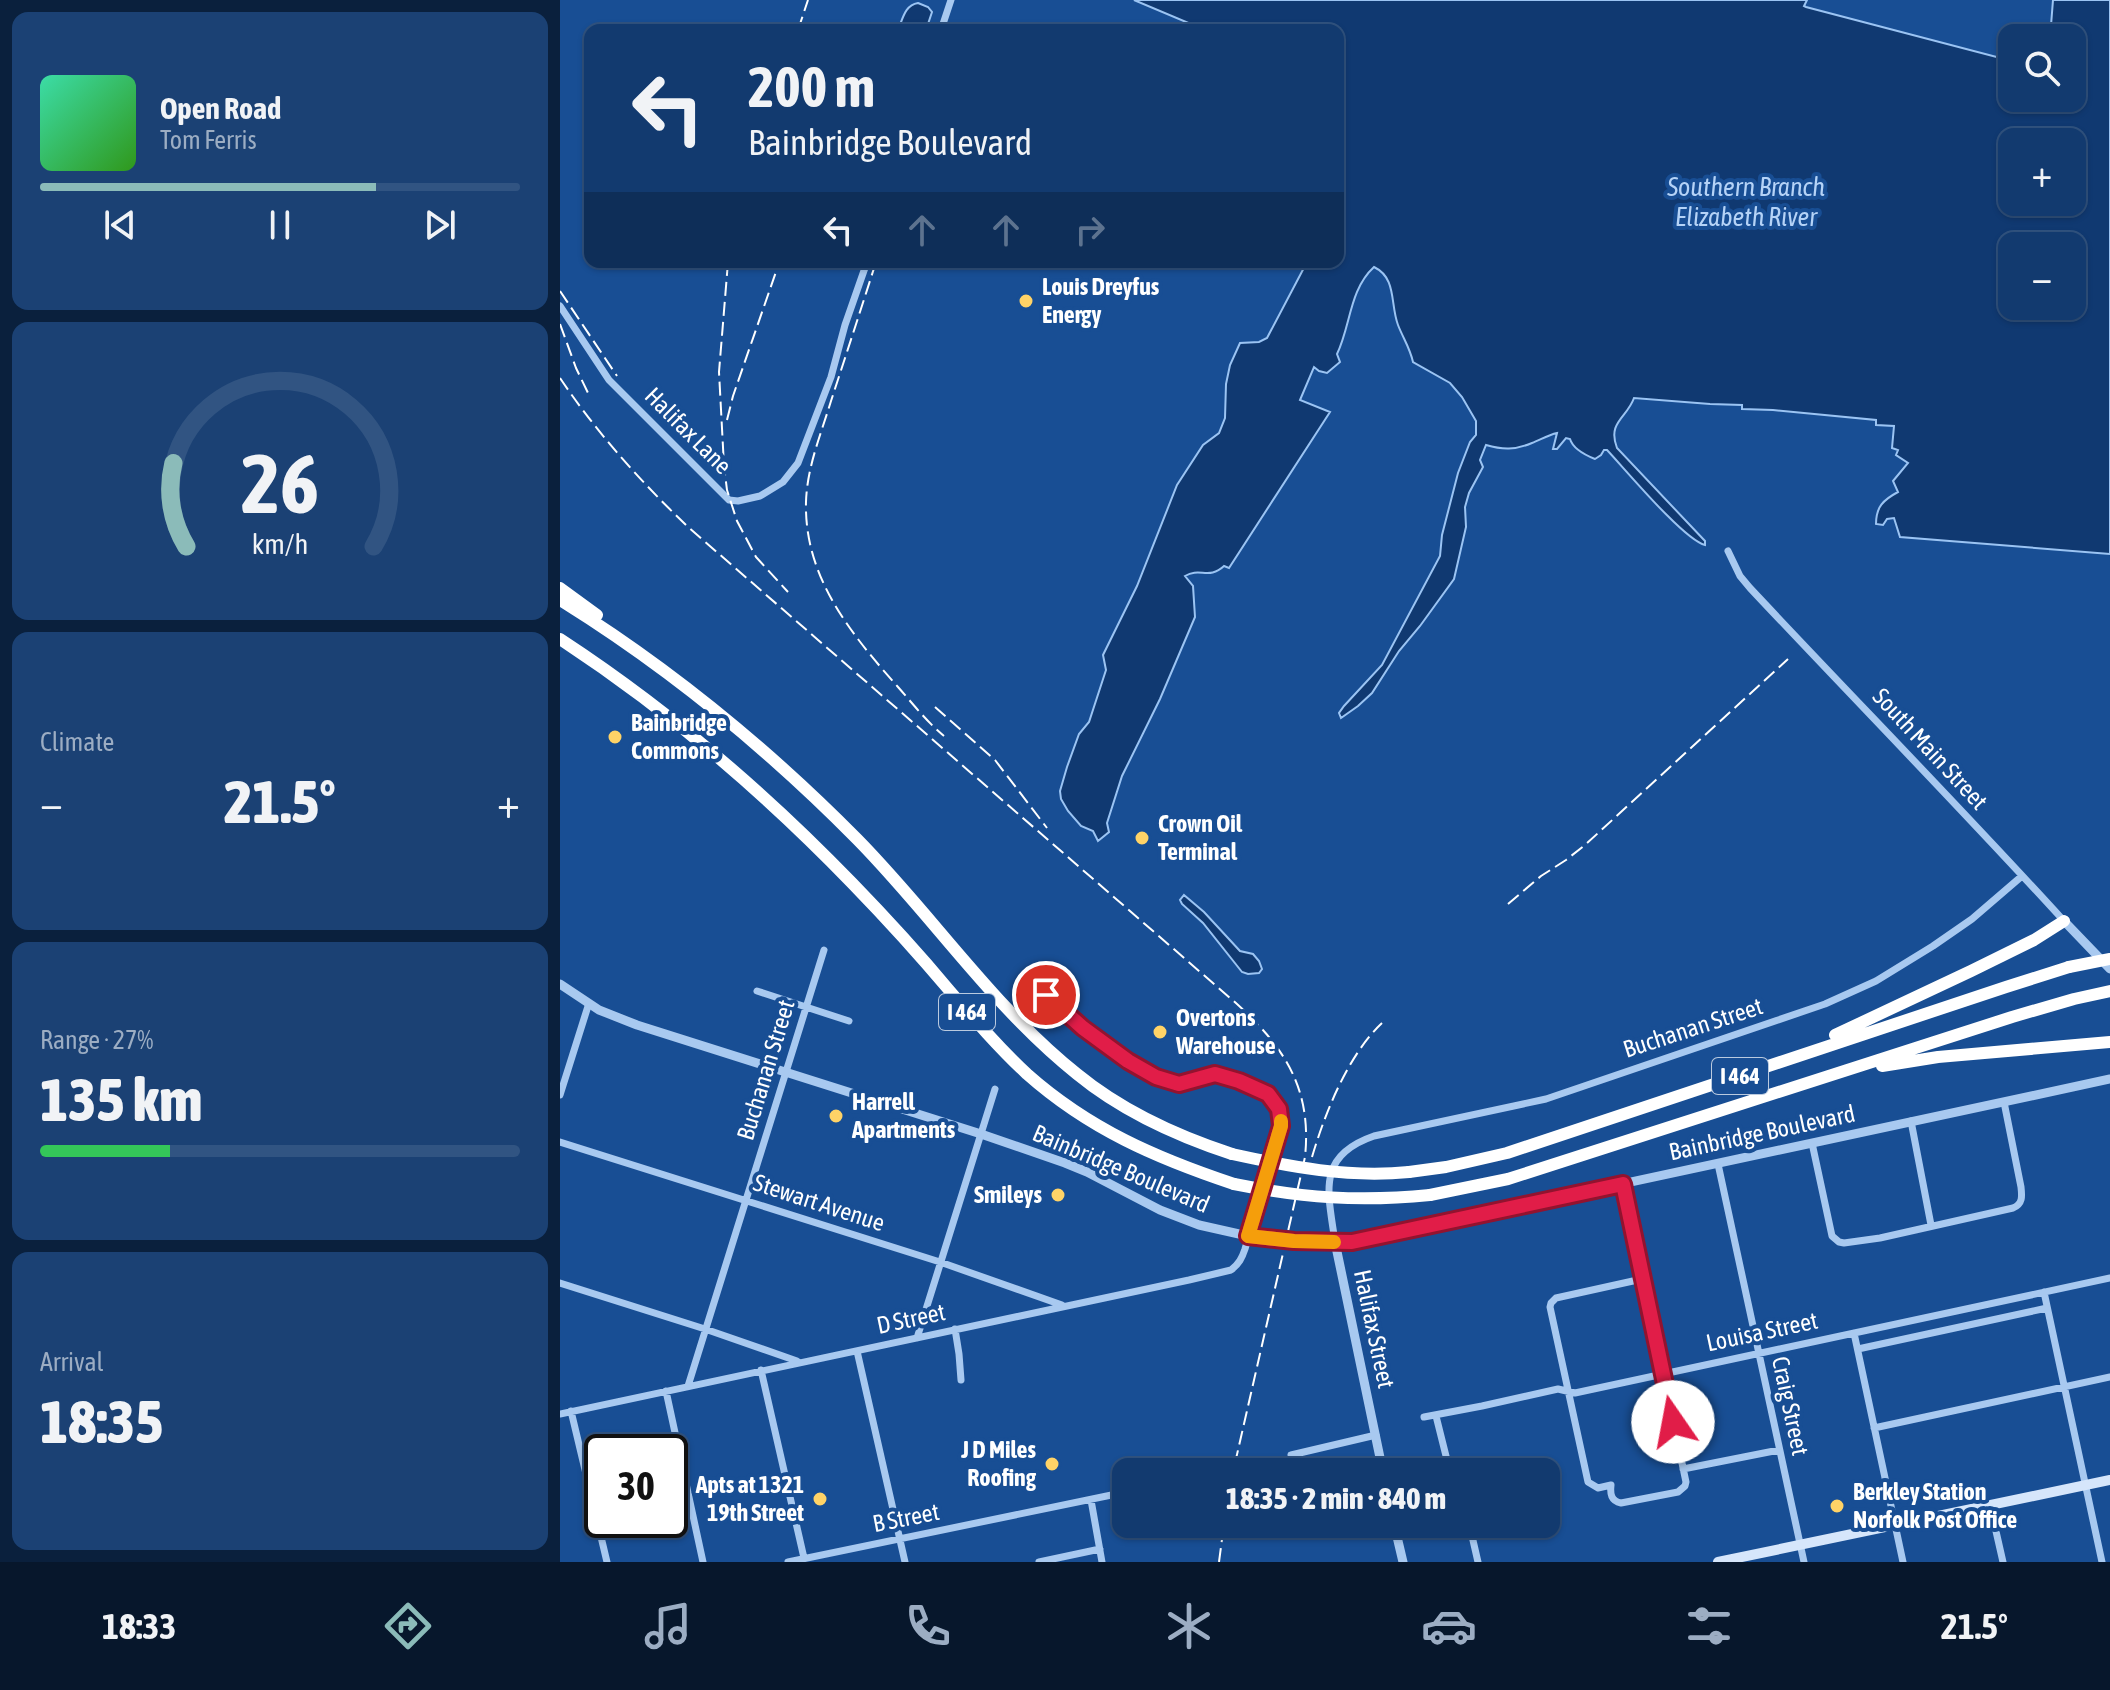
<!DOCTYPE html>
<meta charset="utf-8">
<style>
body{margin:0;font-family:"Asap Condensed",sans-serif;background:#1b4174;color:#f1f3f6;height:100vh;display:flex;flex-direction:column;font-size:30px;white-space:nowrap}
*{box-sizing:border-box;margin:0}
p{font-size:26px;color:#9cadc3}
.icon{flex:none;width:44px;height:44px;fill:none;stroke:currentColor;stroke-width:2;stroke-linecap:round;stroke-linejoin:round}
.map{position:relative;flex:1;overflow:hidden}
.panel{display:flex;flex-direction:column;gap:12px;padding:12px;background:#0a203d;width:560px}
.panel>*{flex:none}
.banner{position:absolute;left:24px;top:24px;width:760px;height:244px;border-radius:16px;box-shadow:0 2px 6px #0004,0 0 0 2px #315482;background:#123a6f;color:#f1f3f6;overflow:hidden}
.fabs{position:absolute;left:1438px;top:24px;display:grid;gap:16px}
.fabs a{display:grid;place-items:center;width:88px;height:88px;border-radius:16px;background:#123a6f;box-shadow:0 2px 6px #0004,0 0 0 2px #315482;font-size:40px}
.speed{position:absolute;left:24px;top:1434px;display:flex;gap:16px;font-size:40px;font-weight:700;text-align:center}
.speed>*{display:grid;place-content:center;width:104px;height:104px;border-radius:50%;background:#123a6f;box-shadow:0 2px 6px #0004,0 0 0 2px #315482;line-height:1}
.speed .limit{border:4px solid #111;border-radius:12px;background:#fff;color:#111}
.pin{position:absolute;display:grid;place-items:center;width:68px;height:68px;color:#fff;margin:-34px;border:4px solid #fff;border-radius:50%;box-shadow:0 2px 8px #0007}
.me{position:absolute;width:88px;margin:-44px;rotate:348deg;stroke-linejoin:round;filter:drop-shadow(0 0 6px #0008)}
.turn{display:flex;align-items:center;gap:28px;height:168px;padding:0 32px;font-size:36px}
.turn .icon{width:104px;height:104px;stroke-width:2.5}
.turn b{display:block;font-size:56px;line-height:68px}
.lanes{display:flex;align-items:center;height:76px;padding:0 32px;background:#0003;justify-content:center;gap:40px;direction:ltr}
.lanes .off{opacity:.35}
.big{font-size:60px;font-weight:800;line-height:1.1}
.panel .tile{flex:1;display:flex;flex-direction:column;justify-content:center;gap:12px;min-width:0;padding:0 28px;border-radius:16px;background:#1b4174}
.panel .dial{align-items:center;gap:0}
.dial svg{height:208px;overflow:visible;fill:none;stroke:#315482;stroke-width:7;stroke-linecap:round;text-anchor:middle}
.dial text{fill:#f1f3f6;stroke:none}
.song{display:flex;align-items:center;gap:24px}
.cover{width:96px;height:96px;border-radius:12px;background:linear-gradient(135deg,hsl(160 70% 55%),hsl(110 70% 35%))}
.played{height:8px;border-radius:4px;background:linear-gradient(90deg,#8bbbb9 70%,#315482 70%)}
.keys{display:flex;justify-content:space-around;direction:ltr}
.heat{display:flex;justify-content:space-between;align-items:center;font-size:44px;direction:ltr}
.charge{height:12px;border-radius:6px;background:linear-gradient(90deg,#34c759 27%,#315482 0)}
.trip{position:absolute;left:552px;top:1458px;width:448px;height:80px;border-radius:16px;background:#123a6f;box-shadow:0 2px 6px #0004,0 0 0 2px #315482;font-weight:800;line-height:80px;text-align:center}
.dock{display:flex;height:128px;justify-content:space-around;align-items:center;background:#07172c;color:#9cadc3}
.dock .icon{width:56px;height:56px}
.dock .selected{color:#8bbbb9}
.dock b{font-size:36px;color:#f1f3f6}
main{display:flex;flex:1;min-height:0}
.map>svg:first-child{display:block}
.water{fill:#103971;stroke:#9bc4f3;stroke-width:2;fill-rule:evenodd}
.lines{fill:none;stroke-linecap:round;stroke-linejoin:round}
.minor{stroke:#a8c9f0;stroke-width:7}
.tertiary{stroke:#a8c9f0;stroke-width:9}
.secondary{stroke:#d6e6fb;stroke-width:10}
.motorway{stroke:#fff;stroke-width:12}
.rail{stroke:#fff;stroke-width:2;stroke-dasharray:14 6;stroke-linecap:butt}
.motorway-bridge{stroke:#fff;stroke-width:12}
.route-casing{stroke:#92132f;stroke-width:20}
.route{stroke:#e11d48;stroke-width:14}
.slow{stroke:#f59e0b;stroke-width:14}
.poi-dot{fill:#ffd367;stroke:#184e94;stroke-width:3}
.labels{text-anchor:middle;stroke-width:8;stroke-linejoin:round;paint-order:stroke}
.shield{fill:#184e94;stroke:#bacadf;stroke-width:2}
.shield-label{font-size:22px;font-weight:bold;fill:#fff}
.poi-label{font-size:24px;font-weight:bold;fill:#fff;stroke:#184e94;text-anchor:start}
.street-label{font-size:24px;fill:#fff;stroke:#184e94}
.water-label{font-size:26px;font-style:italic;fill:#b5d3f7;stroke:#184e94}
</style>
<main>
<section class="panel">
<div class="tile">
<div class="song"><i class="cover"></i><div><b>Open Road</b><p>Tom Ferris</p></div></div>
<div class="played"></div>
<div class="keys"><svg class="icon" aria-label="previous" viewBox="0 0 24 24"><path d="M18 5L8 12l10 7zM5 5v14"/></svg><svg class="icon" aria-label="pause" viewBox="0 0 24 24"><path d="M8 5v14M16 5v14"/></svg><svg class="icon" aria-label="next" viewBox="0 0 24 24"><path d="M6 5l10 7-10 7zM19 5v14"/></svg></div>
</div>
<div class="tile dial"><svg viewBox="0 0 100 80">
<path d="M14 69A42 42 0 1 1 86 69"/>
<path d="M14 69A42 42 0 0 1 9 37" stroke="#8bbbb9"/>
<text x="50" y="56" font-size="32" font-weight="700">26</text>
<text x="50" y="72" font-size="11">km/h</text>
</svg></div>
<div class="tile"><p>Climate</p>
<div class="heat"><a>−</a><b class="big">21.5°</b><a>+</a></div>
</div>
<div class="tile"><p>Range · 27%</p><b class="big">135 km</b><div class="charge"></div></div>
<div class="tile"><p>Arrival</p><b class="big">18:35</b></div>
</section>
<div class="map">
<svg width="1550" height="1562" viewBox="0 0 1550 1562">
<rect width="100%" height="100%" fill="#184e94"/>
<path class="water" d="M574,0H1247L1244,6L1246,7L1452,61V98H1512V38H1490L1493,0H1550V554L1340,537L1334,518L1327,519L1323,525L1316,524C1316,507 1323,500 1338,492L1333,481L1348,463L1336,455L1338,450L1332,448L1334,426L1316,425V420L1213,410L1182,409V405L1150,404L1074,398C1067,418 1047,422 1057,448L1145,541V545C1124,540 1065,469 1047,450H1044L1041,455L1035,459C1025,455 1013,449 1010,439L1006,438L997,449H993L997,433C988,435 980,440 972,443C955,450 943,450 926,445L920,460L923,467L909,493L905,507L906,527L894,579L860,626L839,651L812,693L798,706L781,718L779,713L784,706L822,665L880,556L882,535L898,473L910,442L916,435V421L902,397L890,383L853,362C850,348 843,338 838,325C830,304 837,278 814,267C789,290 791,325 777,354L780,362L767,373L759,371L754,367L740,400L770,412L669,568L664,566C649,580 640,567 625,576L633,586L635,617L600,699L562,776L547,823L549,832L538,841L533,831L521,826L508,811L501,799L500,791L507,767L519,734L529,722L546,670L543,655L577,586L617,485L643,445L659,433L665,418L666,384L670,365L680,343L699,342L707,338L747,262H778V30H645ZM1452,142H1512V202H1452ZM1452,246H1512V306H1452Z
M358,3L368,7L372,12L366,30H338C343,18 345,5 358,3Z
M624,895L644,912L680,951L693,954L699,961L702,969L699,973L688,974L682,972L643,923L622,904L620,900Z"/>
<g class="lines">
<path class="minor" d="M381,30L391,0
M0,306L49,380L169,500L178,501L200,496L223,482L238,463L271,377L285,325L307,262
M1168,551L1180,576L1190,588C1294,699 1401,808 1504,921
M197,991L289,1021
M0,1095L29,1003
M1351,1121L1371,1225
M0,1142L380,1262L502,1305
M1252,1143L1272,1236L1279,1242L1284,1243L1320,1238L1453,1208C1463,1204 1462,1196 1461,1187L1444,1102
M1158,1164L1244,1562
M1063,1184L1126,1482L1125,1486L1118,1492L1061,1503C1051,1501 1050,1494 1051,1485L1038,1488L1028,1482L990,1307L991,1303L996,1298L1082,1279
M775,1242C768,1192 756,1156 814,1136L986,1099L1265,1004L1316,981L1373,946L1412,919L1462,876
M0,1283L145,1329L237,1361
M1484,1292L1542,1562
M395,1329L399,1354L401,1380
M1294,1333L1343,1562
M357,1338L435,1089
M1298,1349L1487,1308
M297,1351L345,1562
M201,1370L244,1558
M128,1386L264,950
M106,1391L143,1562
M11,1411L47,1562
M0,1414L629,1280L671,1270C679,1264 682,1258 685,1249L721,1126L719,1109L708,1094L679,1081L655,1074L619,1084L596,1077L568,1061L523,1028L468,979
M876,1416L890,1472
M864,1417L922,1406L998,1389L1015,1393L1550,1278
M1314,1428L1550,1377
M731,1455L816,1435
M1123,1469L1219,1450
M531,1500L542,1562
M1430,1505L1443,1562
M902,1524L912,1536L918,1562
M228,1562L566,1492
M479,1562L540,1549"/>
<path class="tertiary" d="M1504,921L1550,969
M0,984L39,1010L77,1025L421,1134L505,1163L527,1172L600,1210L639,1225L688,1236L726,1241L792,1242L1550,1079
M775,1242L823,1472
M834,1524L843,1562"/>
<path class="secondary" d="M1158,1562L1550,1480"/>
<path class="motorway" d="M0,588L37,615
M0,600C108,667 208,749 297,839C372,915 433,1007 517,1074C562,1111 617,1136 672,1154
M0,639C107,709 203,791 292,883C325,917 358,953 389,990C414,1019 439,1048 467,1074C529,1129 596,1158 674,1184
M1275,1035L1411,971L1474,940L1504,921
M1322,1066L1378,1057L1550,1042
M849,1172L886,1167L947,1153L1446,987L1509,967
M870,1195L948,1179L1452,1017L1514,999L1550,991"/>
<path class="rail" d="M238,30L248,0
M389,30L391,23
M168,262L159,372L164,466L167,490L177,521L196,557L228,592
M316,262C301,309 286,355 271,401C261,434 247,467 246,502C244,577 291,634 338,687C353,704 367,722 384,736
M0,291L57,376
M0,324L16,368L29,395
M0,378C37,433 81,482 128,527L677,1004C725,1048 752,1089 745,1157L673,1472
M167,420L173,396L218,266
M375,707L435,760L487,828
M948,904L981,876L1006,860L1025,845L1228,659
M752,1157C765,1113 788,1055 822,1023
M659,1562L664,1524"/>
<path class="motorway-bridge" d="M1509,967L1550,959
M672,1154C731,1167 788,1178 849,1172
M674,1184C744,1198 799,1202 870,1195"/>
</g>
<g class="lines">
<defs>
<path id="route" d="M486,995L523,1028L568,1061L596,1077L619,1084L655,1074L679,1081L708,1094L719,1109L721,1126L688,1236L734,1241L792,1242L1063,1184L1113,1422"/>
</defs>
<use href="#route" class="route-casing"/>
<use href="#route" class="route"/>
<path class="slow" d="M721,1121V1126L688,1236L734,1241L774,1242"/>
</g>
<g class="poi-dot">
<circle cx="466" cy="301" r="8"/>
<circle cx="55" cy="737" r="8"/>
<circle cx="582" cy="838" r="8"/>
<circle cx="600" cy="1032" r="8"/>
<circle cx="276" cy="1116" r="8"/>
<circle cx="498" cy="1195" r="8"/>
<circle cx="492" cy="1464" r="8"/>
<circle cx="260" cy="1499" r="8"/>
<circle cx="1277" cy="1506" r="8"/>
</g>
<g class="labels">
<g class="shield">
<rect x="379" y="994" width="56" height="36" rx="6"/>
<rect x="1152" y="1058" width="56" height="36" rx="6"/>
</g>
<g class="shield-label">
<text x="407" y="1020">I 464</text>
<text x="1180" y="1084">I 464</text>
</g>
<g class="poi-label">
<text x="482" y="295">Louis Dreyfus<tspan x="482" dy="28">Energy</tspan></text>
<text x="71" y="731">Bainbridge<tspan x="71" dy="28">Commons</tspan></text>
<text x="598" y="832">Crown Oil<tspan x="598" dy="28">Terminal</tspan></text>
<text x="616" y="1026">Overtons<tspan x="616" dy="28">Warehouse</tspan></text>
<text x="292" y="1110">Harrell<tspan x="292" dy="28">Apartments</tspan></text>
<text x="482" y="1203" text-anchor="end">Smileys</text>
<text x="476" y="1458" text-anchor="end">J D Miles<tspan x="476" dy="28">Roofing</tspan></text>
<text x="244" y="1493" text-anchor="end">Apts at 1321<tspan x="244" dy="28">19th Street</tspan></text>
<text x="1293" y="1500">Berkley Station<tspan x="1293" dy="28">Norfolk Post Office</tspan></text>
</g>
<g class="street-label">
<text transform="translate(128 431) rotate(45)" y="8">Halifax Lane</text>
<text transform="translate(1370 749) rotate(47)" y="8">South Main Street</text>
<text transform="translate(1133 1028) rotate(-18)" y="8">Buchanan Street</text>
<text transform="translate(206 1070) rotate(-73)" y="8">Buchanan Street</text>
<text transform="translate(1202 1133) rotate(-12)" y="8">Bainbridge Boulevard</text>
<text transform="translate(561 1169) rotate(23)" y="8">Bainbridge Boulevard</text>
<text transform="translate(259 1203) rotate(18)" y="8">Stewart Avenue</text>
<text transform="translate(351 1319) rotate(-12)" y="8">D Street</text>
<text transform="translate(814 1329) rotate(78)" y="8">Halifax Street</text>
<text transform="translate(1202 1332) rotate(-12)" y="8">Louisa Street</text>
<text transform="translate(1230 1406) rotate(78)" y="8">Craig Street</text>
<text transform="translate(346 1518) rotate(-11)" y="8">B Street</text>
</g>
<g class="water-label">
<text x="1186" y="196">Southern Branch<tspan x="1186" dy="30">Elizabeth River</tspan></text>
</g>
</g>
</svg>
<div class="fabs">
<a><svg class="icon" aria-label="search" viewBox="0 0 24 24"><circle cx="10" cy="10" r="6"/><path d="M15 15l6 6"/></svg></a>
<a>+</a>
<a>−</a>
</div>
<div class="speed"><div class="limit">30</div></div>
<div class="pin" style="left:486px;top:995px;background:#d93025"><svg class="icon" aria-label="arrive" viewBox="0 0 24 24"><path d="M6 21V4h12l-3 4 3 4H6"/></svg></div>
<svg class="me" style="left:1113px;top:1422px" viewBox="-20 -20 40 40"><circle r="19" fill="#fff"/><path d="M0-13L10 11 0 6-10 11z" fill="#e11d48"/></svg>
<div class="trip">18:35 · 2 min · 840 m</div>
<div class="banner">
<div class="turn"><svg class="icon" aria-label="left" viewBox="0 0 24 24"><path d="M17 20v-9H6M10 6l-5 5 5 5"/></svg><div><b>200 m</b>Bainbridge Boulevard</div></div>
<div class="lanes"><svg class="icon" aria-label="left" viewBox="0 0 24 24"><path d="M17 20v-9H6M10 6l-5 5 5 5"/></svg><svg class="icon off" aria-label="ahead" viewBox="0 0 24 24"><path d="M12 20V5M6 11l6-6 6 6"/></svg><svg class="icon off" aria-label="ahead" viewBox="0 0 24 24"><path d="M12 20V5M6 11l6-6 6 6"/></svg><svg class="icon off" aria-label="right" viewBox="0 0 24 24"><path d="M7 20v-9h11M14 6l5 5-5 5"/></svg></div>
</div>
</div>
</main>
<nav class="dock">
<b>18:33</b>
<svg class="icon selected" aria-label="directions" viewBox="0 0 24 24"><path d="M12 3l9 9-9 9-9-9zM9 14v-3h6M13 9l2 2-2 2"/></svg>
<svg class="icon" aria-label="music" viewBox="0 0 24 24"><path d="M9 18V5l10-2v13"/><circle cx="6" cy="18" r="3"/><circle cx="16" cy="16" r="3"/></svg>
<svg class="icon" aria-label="phone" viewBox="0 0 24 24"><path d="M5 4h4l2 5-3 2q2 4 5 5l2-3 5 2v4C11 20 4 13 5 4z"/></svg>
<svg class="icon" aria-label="climate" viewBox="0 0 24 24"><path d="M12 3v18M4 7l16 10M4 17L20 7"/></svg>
<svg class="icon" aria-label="car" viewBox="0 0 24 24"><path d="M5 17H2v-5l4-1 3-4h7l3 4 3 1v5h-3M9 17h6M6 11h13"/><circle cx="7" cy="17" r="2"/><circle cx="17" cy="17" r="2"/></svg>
<svg class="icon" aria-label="filters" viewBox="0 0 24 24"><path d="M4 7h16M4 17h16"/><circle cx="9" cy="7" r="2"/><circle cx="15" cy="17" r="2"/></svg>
<b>21.5°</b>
</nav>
